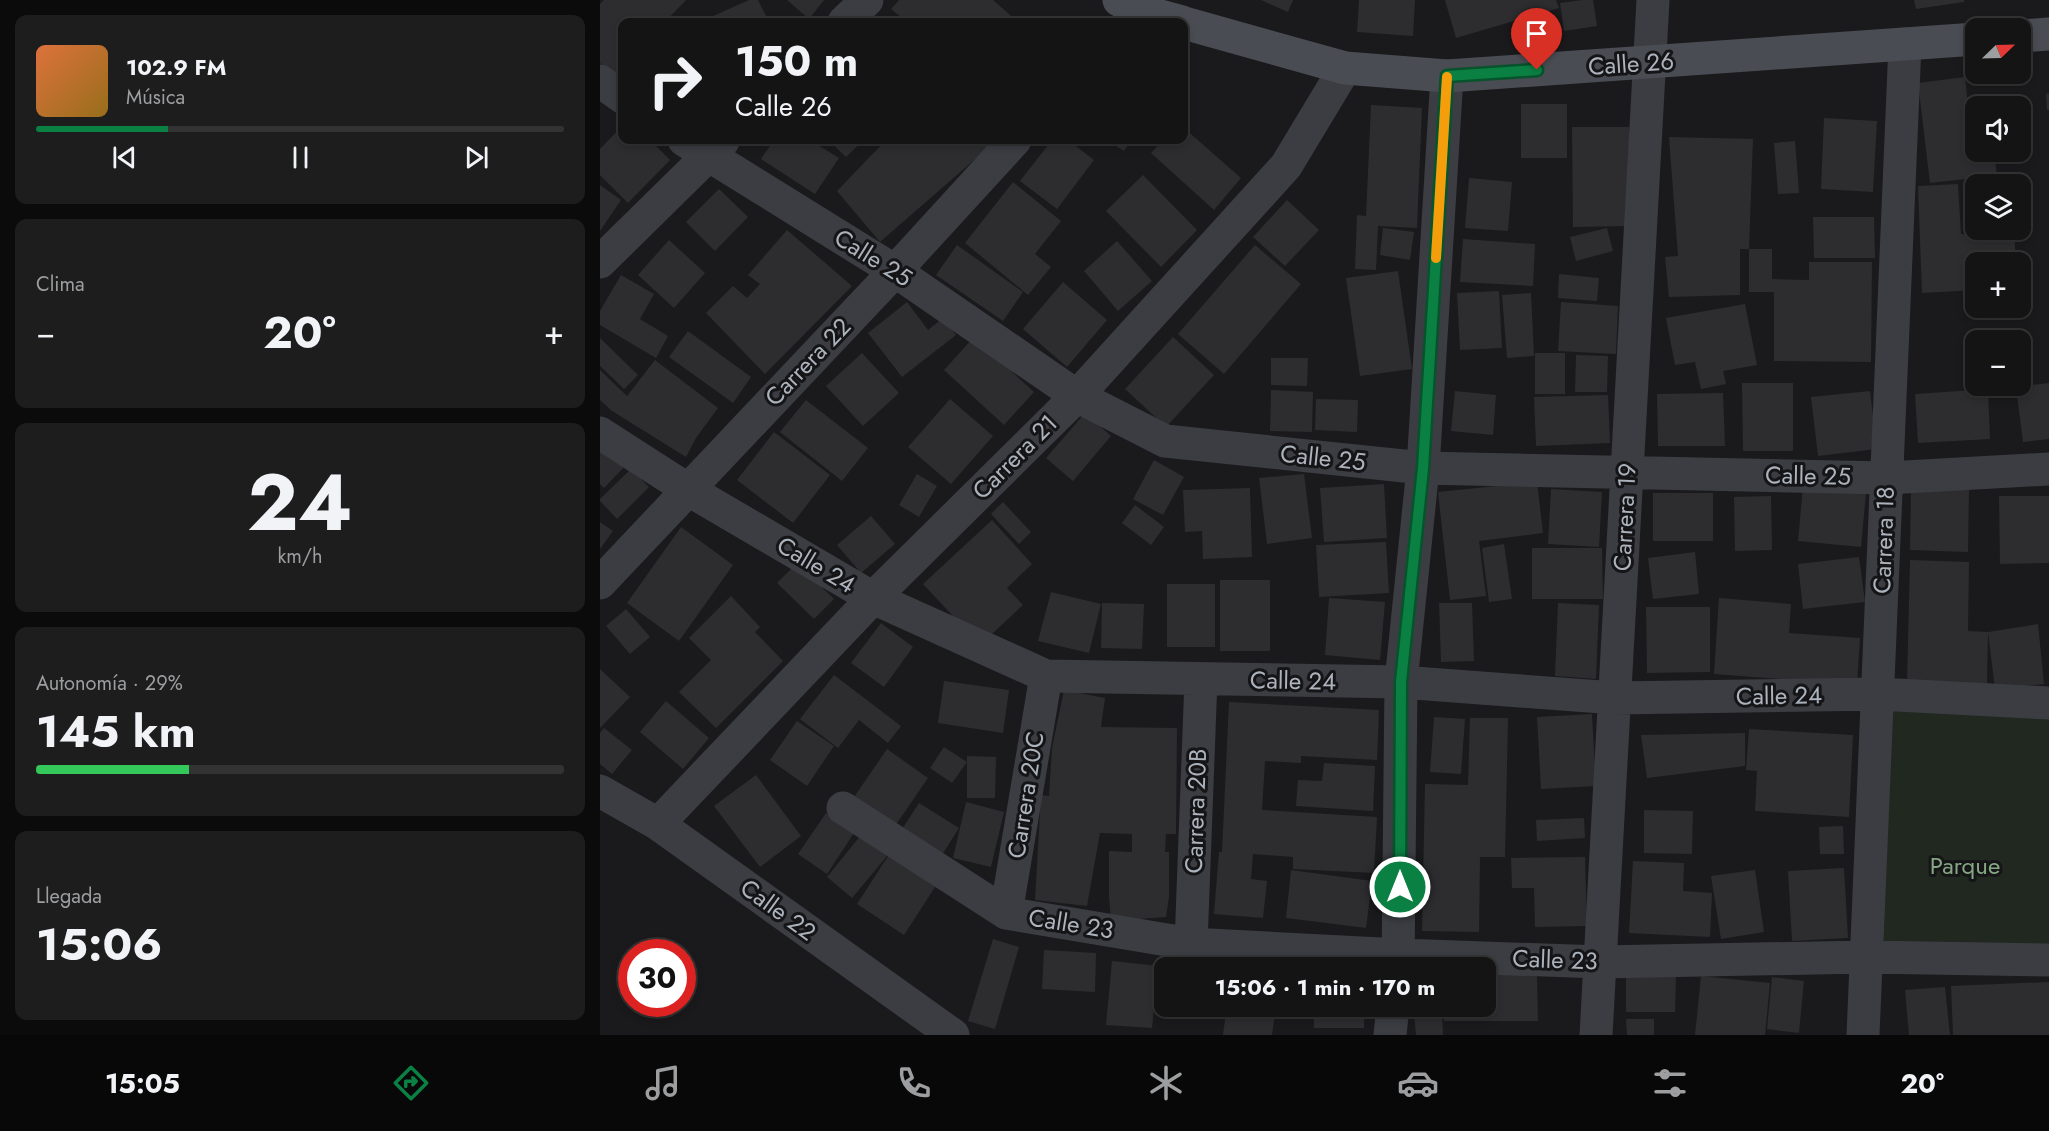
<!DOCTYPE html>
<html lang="es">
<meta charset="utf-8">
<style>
body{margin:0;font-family:Jost,sans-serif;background:#1d1d1e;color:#f1f3f6;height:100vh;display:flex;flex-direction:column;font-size:22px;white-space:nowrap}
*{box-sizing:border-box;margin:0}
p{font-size:20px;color:#9d9ea0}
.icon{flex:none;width:33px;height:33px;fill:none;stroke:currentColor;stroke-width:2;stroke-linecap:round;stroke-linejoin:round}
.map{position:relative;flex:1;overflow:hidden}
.sheet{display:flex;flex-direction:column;gap:15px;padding:15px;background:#0b0b0c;width:600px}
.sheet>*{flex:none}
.hud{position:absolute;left:18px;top:18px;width:570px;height:126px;border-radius:12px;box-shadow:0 3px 9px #0003,0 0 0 2px #333334;background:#141415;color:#f1f3f6;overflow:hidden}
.needle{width:39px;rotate:67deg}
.controls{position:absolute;left:1365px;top:18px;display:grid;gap:12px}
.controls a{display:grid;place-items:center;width:66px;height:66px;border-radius:12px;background:#141415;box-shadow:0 3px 9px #0003,0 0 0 2px #333334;font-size:30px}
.speed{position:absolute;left:18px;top:939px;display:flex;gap:12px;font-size:30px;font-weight:700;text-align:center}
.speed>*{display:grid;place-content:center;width:78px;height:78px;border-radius:50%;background:#141415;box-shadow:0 3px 9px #0003,0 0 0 2px #333334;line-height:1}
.speed .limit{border:9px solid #d22;background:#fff;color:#111}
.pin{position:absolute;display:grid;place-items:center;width:51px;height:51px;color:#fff;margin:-62px -26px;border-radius:50% 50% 50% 0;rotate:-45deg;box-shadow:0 0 6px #0007}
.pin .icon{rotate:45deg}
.me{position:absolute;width:66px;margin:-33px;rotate:0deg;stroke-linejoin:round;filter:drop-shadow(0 0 4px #0008)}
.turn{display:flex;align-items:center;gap:21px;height:126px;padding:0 18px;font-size:27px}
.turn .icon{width:78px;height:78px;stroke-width:2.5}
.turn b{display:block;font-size:42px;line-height:51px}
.big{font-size:45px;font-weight:700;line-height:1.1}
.sheet .card{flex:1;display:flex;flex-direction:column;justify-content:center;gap:9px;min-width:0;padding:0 21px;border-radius:12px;background:#1d1d1e}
.sheet .dial{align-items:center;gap:0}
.dial b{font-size:78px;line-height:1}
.song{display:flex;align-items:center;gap:18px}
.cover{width:72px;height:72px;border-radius:9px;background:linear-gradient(135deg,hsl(20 70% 55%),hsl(40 70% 35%))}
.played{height:6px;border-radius:3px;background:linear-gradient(90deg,#0b8043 25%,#333334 25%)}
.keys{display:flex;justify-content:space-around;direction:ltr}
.heat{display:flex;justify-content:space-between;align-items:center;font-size:33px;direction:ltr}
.charge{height:9px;border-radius:4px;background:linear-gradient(90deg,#34c759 29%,#333334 0)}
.trip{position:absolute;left:554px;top:957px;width:342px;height:60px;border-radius:12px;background:#141415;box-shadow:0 3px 9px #0003,0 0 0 2px #333334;font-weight:700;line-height:60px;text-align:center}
.menu{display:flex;height:96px;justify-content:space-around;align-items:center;background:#080808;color:#9d9ea0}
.menu .icon{width:42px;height:42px}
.menu .selected{color:#0b8043}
.menu b{font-size:27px;color:#f1f3f6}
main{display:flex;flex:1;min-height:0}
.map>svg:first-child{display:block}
.green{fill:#202820}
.building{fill:#2d2d30}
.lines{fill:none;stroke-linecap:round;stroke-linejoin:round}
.minor{stroke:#3b3d42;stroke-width:33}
.secondary{stroke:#494c52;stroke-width:33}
.route-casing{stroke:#07532c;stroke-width:15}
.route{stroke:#0b8043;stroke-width:10}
.slow{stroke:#f59e0b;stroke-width:10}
.labels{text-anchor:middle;stroke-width:6;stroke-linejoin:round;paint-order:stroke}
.street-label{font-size:24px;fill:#acb3bc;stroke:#151518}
.park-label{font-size:24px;fill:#85a783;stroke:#151518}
</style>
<main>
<section class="sheet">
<div class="card">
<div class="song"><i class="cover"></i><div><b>102.9 FM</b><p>Música</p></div></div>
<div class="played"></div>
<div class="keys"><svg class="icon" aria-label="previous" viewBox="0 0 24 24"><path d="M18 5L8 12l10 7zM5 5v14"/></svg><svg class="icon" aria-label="pause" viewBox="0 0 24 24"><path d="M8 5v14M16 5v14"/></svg><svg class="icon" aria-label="next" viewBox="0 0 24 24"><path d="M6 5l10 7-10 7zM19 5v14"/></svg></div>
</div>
<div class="card"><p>Clima</p>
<div class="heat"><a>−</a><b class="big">20°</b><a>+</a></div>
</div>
<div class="card dial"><b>24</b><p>km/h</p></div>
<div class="card"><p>Autonomía · 29%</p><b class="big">145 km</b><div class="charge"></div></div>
<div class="card"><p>Llegada</p><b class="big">15:06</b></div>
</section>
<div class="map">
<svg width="1449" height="1035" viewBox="0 0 1449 1035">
<rect width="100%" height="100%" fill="#1a1a1c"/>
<path class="green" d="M1290,704L1449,707V952L1275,950Z"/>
<path class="building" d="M4,0H86L65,22H22V82L0,63V4Z
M149,0H158L169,22H114L111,17Z
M187,0H224L209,19Z
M299,0H393L418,22H307L291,9Z
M661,0H693L688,12Z
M759,0H815L813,36L757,32Z
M845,0H956L959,8L856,38Z
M982,0H993L997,26L964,31L960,3Z
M1314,0H1364V2L1316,9Z
M1365,77L1368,105L1388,102L1389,106H1376V152H1394L1398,184H1376V193L1368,194L1366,179L1330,183L1318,83Z
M1449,93V110H1447L1446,94Z
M921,104H967V158H921Z
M771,105L822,108L817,228L778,226L776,270L755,269L757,215L766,216Z
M1224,118L1277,121L1273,192L1221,189Z
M22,126V140H50L70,160L28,203L0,175V149Z
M972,127H1029L1030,226L973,227Z
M584,128L641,178L614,210L551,153L563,140H584Z
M1069,137L1153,139L1149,249H1140V295L1069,297L1065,257L1078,256Z
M174,140H210L239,158L215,194L161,159Z
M228,140H264L246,157Z
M286,140H397L280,242L237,191Z
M452,140H468L494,160L457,209L420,181Z
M506,140H531L524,151Z
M1195,141L1199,193L1178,194L1174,143Z
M543,175L597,230L561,267L506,211Z
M869,178L912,182L908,231L865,228Z
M413,182L461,221L435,254L451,267L428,295L365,243Z
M1358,184L1361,234L1414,232L1416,262H1376V290L1322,293L1318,186Z
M0,185L21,200L0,231Z
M119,189L148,217L115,251L86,222Z
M687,200L719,230L685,266L653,237Z
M1213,217H1274L1275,258H1214Z
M783,228L814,232L810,260L780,255Z
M1007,228L1013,251L976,261L970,237Z
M187,230L252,286L165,374L106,313L133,286L147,298L160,284L148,275Z
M863,239L935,244L933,286L860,282Z
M69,240L105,273L74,308L38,275Z
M517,241L552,281L518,311L484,271Z
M357,245L423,292L403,321L336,275Z
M655,245L701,284L624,374L578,334Z
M1149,249H1172V279L1209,280V262H1272L1271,362L1174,361V292H1149Z
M798,271L812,369L760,376L746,278Z
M959,274L999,278L997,301L958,298Z
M21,275L54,294L40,319L68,336L56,358L0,325V311Z
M463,282L507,320L467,367L423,329Z
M899,291L902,348L860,350L857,293Z
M931,293L934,356L907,358L902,295Z
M307,302L328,330L343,318L356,335L302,377L268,333Z
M961,302L1018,306L1016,354L958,351Z
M1145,304L1157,365L1123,371L1126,384L1101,389L1095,362L1075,365L1066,318Z
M88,331L151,377L133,403L69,357Z
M374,337L434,392L404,425L344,370Z
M573,337L614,375L566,427L525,389Z
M0,338L38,375L24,389L0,366Z
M262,353L299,393L263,426L226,386Z
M935,353H965V394H935Z
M976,355L1008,356L1007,392H975Z
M671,358H708L707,386L671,385Z
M55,360L118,408L96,438L86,457L12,411L0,400V370L27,396Z
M1142,383H1193V451H1143Z
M1449,383V439L1423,442L1416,387Z
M1388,389L1390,439L1318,443L1315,394Z
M671,390L713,392L712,432L670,431Z
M855,391L896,395L893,435L851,431Z
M1270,391L1277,449L1218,456L1211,397Z
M1123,393L1125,446H1058L1057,394Z
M1008,395L1010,443L936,446L934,397Z
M350,399L393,436L351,484L308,447Z
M716,399L758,400L757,432L715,430Z
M206,400L268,448L242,481L180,432Z
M485,413L511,436L473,481L446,458Z
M174,432L230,475L193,523L137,480Z
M0,438L27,464L4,488L0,484Z
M554,460L584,477L563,515L533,499Z
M31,469L49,487L17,519L0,501V499Z
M317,474L337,486L319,517L299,505Z
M704,474L712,538L667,544L659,478Z
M937,482L943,533L879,541L886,596L850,600L838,492Z
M784,484L787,538L724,542L720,488Z
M1203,487L1266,493L1261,547L1198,541Z
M650,488L652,557L603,559L602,531L585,532L583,490Z
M951,489L1002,492L999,547L948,544Z
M1311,489L1369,490L1368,552L1310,550Z
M1053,493H1113V541H1053Z
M1171,496L1172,550L1135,551L1134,497Z
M1399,496H1449V563L1400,564Z
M403,502L431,532L419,544L391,514Z
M535,505L564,527L551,545L522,523Z
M271,516L295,544L261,573L237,545Z
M392,520L432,564L407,588L423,605L380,645L323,584Z
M0,522L13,531L0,549Z
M81,527L133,565L79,641L27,603Z
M786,542L789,593L719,597L716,545Z
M904,544L912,599L889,602L882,548Z
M932,548H1002L1003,599H932Z
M1095,552L1099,594L1053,599L1048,558Z
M1259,557L1265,602L1203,609L1198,564Z
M1310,560L1369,562L1368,631L1388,632L1438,624L1444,684L1395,689L1388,632L1387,685L1307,682Z
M197,563L234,599L214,619L177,583Z
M620,580H670V651H620Z
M567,584H615V647H567Z
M451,592L501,604L489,653L438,641Z
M131,596L160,627L155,632L183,661L116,728L79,692L111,660L89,638Z
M729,598L785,602L780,660L725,655Z
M1119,598L1191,604L1189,633L1260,638L1257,685L1114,674Z
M502,603L544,604L542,649L501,648Z
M839,603H872L874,661L841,662Z
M958,603L999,605L996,679L955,676Z
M1046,607H1110V672L1047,673Z
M26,609L50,637L30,654L6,626Z
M281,623L313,647L284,687L251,663Z
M0,669L30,697L0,728Z
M234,675L301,726L288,743L259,720L238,748L200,719Z
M344,681L409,690L403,733L338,723Z
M464,690L505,698L501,727L577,728L576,834H566L565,852H569V897L566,917L511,921L509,897V851L532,852V834L500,833L487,906L435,900L441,795L449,796L452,748Z
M66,701L109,738L83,769L40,732Z
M629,702L779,710L777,760L701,756V763L665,761L662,810L777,817L774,873L693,869V857L653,854L651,879L667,881L663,918L614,914L619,852H622Z
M992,714L996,786L941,789L937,717Z
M834,717L865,719L861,774L830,772Z
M870,718H908L905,857H880L879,932L822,931L825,784L868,785Z
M197,721L234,746L207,786L170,760Z
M4,728L32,750L12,774L0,764V733Z
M1149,729L1253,735L1249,817L1155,811L1157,771L1146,770Z
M1145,733V766L1047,778L1041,735Z
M344,747L367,762L352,783L330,768Z
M287,749L328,778L295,826L254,797Z
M367,756L396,757L395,798H367Z
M724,763L775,766L773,811L696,806L698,780L722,781Z
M156,775L201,836L160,867L114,806Z
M366,802L404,812L391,867L353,858Z
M319,803L359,828L337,863L297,837Z
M1044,810L1093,811L1092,854L1044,853Z
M226,813L254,833L227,874L198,854Z
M984,818L985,838L937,841L936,820Z
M1243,826L1244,854H1220L1219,827Z
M261,835L287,856L252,898L227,877Z
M290,853L337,884L304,935L257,904Z
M985,857L987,926L935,927L934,888H912L911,858Z
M1033,861L1084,863L1083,891L1112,893L1110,937L1029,933Z
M1244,868L1248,938L1192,941L1188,871Z
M691,870L772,881L766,928L686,918Z
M1155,870L1164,932L1121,939L1111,876Z
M393,939L419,947L395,1029L368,1021Z
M444,950L496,953L495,992L442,989Z
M512,961L558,966L552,1028L506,1025Z
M885,975H937L938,1021H844V1006H885Z
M1026,976H1076L1075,1012H1026Z
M1101,976L1170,983L1165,1035H1095Z
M1172,977L1204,981L1199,1033L1167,1029Z
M1449,982V1035H1353L1351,986Z
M1345,987L1350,1035H1309L1305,990Z
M588,1006H615L614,1012Z
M627,1006H676L672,1035H623Z
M714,1006H764V1028H714Z
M842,1011L843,1035H816L814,1014Z
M1026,1019H1054V1035H1027Z"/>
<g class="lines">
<path class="minor" d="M244,22L267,0
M0,81L22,97
M84,140L295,271L477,396L565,441L823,468L1287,478L1449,469
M0,262L123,141
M0,433L87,489L273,598L446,676L801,682L1015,698L1278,694L1449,703
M0,583L295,271L415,140
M0,791L58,824L353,1035
M243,808L406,913L591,944L800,955L1000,962L1266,957L1449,960
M58,824L273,598L477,396L686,166L745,68
M406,913L446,676
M591,944L601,679
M798,968L801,682L823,468L847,76
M790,1035L793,1006
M996,1035L1053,0
M1263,1035L1305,44"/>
<path class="secondary" d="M519,0L535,9L582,22
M584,23L745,68L847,76L1376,39
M1420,36L1449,34"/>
</g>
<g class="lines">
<defs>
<path id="route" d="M800,887L801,682L823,468L847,76L937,70"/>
</defs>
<use href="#route" class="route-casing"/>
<use href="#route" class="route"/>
<path class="slow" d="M836,258L847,77"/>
</g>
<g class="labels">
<g class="street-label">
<text transform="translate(1031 64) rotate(-4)" y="8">Calle 26</text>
<text transform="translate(273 258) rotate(32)" y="8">Calle 25</text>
<text transform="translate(208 362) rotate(-46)" y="8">Carrera 22</text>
<text transform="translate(415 457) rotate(-45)" y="8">Carrera 21</text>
<text transform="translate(723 458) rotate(6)" y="8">Calle 25</text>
<text transform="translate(1208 476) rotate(1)" y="8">Calle 25</text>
<text transform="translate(1025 517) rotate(-87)" y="8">Carrera 19</text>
<text transform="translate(1284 540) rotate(-88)" y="8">Carrera 18</text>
<text transform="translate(216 565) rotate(31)" y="8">Calle 24</text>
<text transform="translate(693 681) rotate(1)" y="8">Calle 24</text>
<text transform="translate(1179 696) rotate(-1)" y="8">Calle 24</text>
<text transform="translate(426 795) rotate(-81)" y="8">Carrera 20C</text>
<text transform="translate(596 811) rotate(-88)" y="8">Carrera 20B</text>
<text transform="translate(178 910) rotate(36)" y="8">Calle 22</text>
<text transform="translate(471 924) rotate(9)" y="8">Calle 23</text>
<text transform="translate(955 960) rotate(2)" y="8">Calle 23</text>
</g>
<g class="park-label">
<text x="1365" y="874">Parque</text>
</g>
</g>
</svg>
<div class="controls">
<a><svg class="needle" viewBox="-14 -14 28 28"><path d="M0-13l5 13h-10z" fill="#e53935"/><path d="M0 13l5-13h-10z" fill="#9d9ea0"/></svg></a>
<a><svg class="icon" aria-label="sound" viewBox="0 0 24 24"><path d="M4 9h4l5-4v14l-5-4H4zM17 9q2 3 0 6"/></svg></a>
<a><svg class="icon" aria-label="layers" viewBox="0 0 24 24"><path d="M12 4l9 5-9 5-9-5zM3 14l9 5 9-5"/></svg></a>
<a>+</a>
<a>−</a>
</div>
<div class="speed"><div class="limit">30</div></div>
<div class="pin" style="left:937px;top:70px;background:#d93025"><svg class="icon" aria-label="arrive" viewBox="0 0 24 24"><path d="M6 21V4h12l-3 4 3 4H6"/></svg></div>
<svg class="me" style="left:800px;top:887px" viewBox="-20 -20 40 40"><circle r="17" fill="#0b8043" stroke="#fff" stroke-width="3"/><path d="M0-11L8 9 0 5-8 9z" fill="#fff"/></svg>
<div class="trip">15:06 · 1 min · 170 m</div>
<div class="hud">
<div class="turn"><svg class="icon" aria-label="right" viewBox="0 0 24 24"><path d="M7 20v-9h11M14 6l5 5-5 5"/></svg><div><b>150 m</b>Calle 26</div></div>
</div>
</div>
</main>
<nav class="menu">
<b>15:05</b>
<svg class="icon selected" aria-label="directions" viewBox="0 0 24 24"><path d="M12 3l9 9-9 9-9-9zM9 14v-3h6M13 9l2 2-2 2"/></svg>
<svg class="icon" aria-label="music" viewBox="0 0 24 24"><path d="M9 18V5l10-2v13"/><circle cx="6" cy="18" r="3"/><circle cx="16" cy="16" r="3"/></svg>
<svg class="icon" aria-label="phone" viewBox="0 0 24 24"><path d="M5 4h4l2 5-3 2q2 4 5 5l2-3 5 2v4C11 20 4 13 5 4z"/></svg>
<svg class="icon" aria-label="climate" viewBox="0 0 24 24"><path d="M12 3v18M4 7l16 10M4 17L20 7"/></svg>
<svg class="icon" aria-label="car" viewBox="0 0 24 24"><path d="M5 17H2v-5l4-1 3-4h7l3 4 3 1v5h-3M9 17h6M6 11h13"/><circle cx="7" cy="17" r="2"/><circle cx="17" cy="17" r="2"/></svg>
<svg class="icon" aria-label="filters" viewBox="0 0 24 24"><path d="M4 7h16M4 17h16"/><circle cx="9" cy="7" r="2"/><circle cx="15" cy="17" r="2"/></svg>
<b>20°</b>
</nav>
